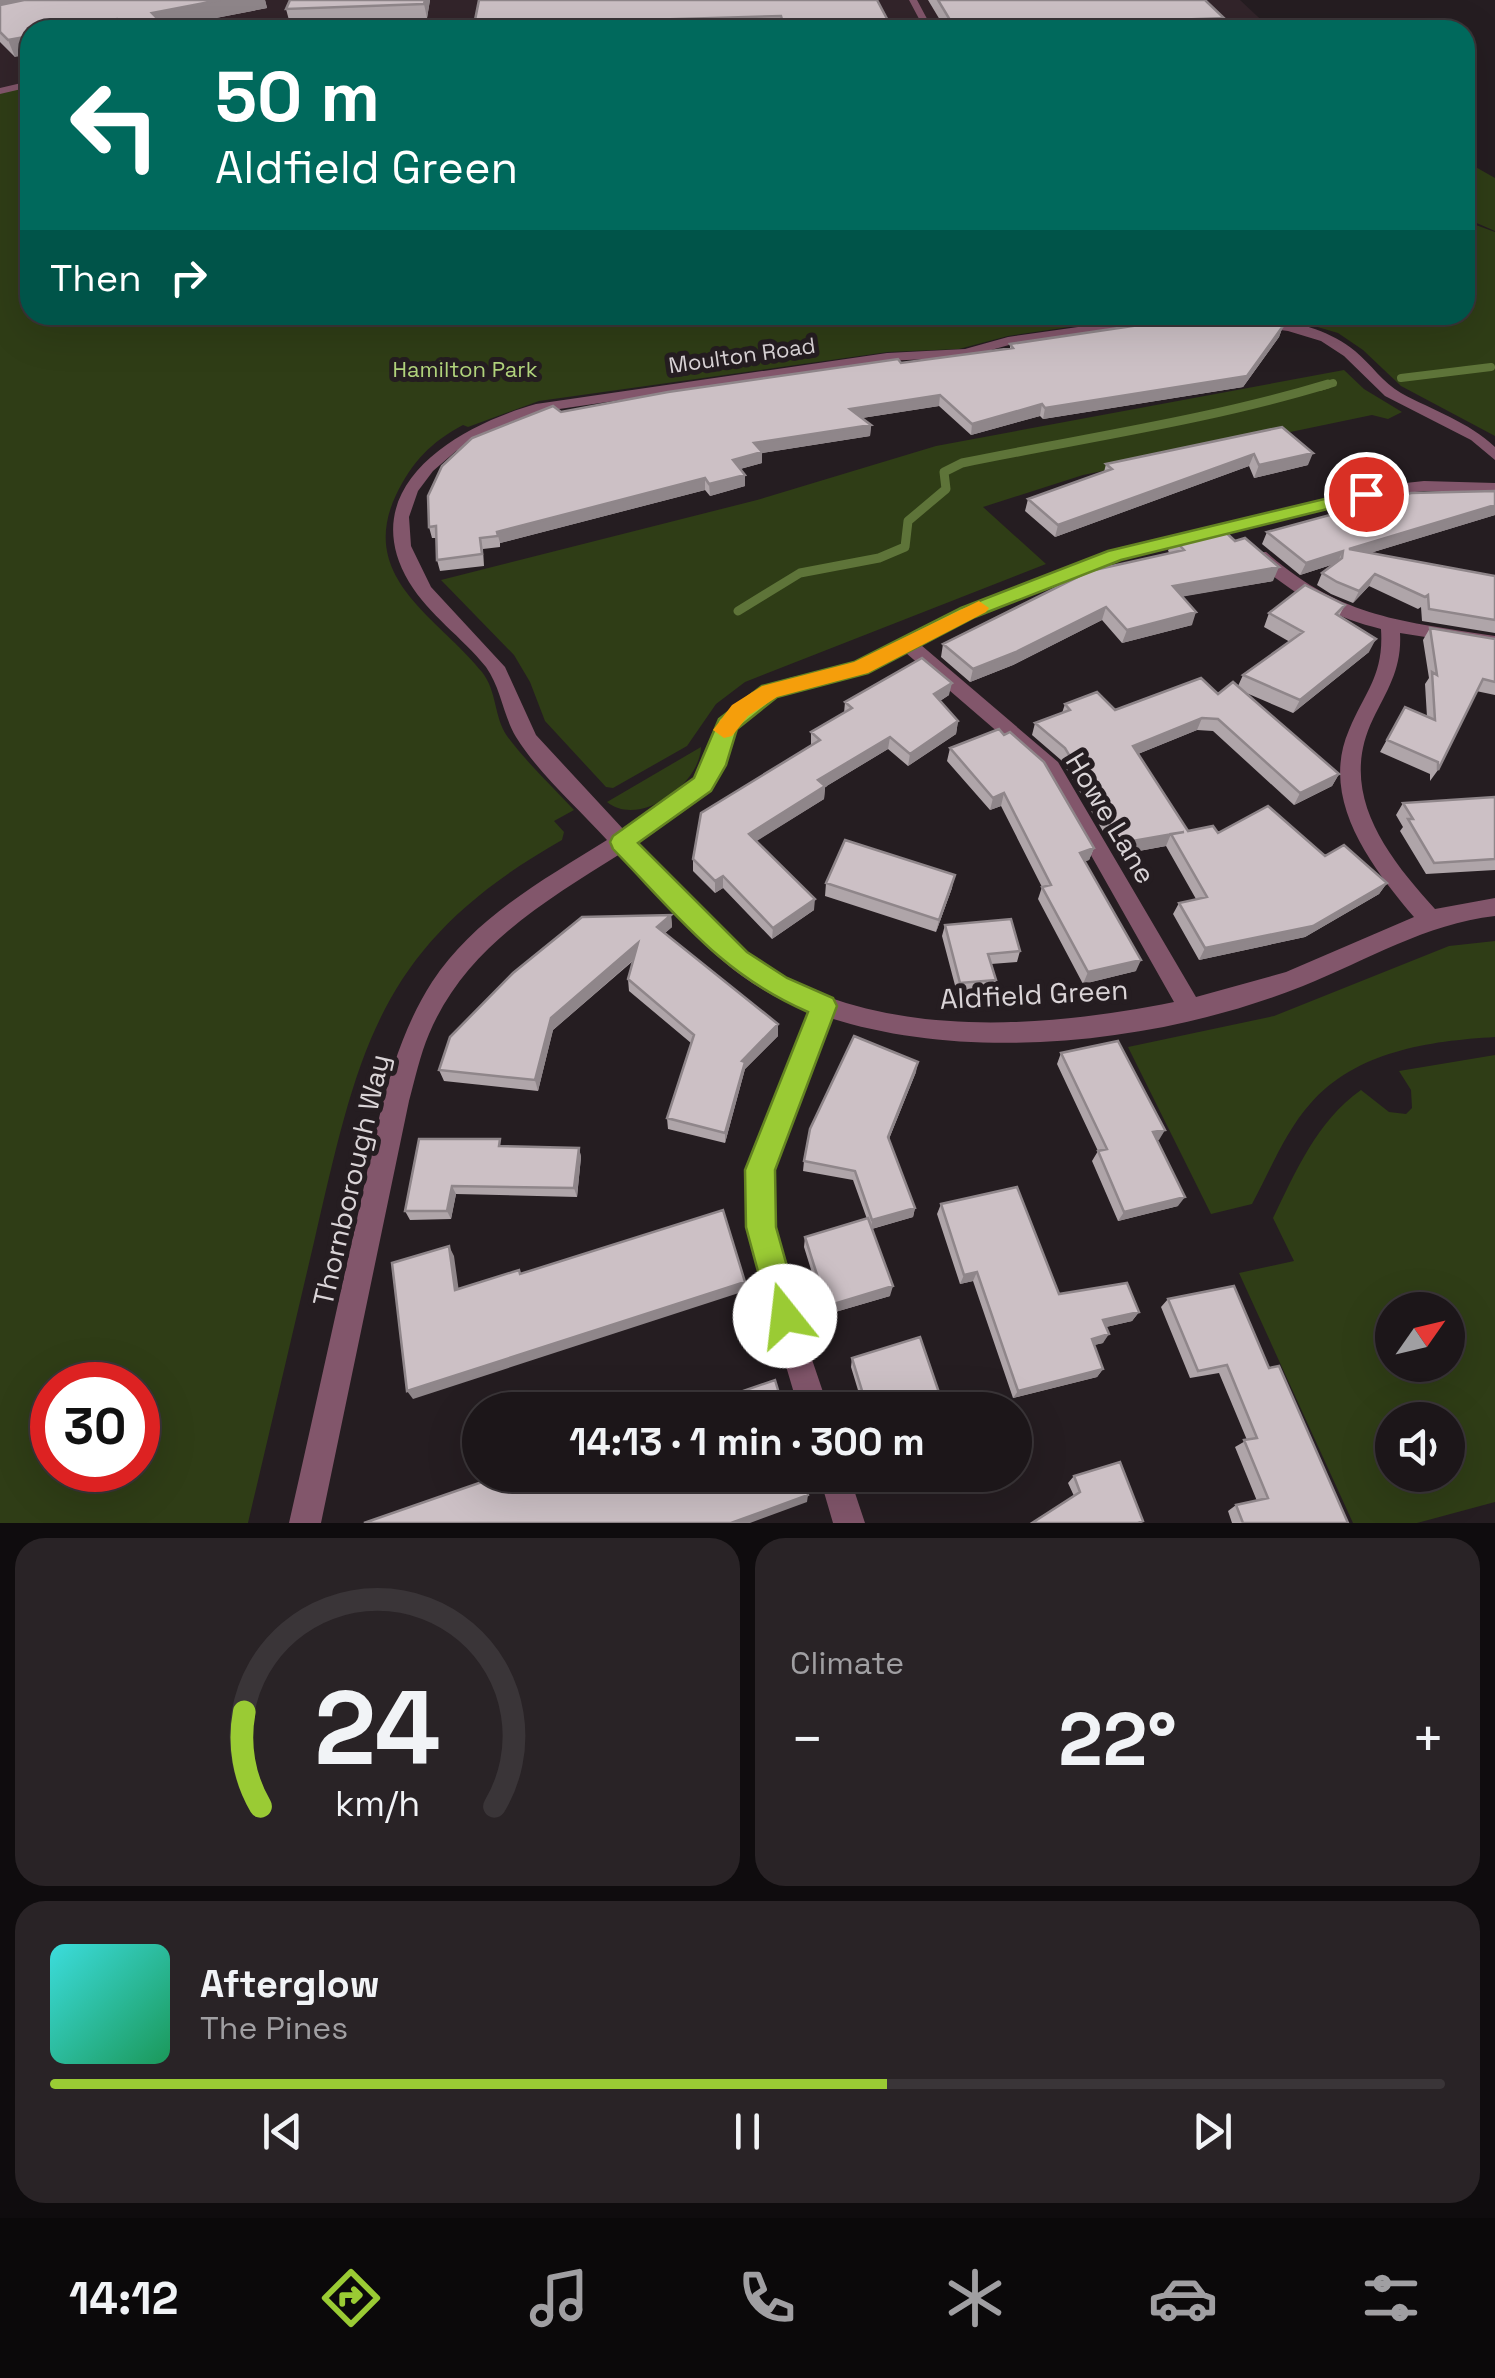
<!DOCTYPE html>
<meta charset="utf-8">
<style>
body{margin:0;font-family:"Space Grotesk",sans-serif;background:#292326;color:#f1f3f6;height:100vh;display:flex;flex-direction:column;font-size:38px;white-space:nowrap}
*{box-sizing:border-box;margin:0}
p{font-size:32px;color:#a09fa2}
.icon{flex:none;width:55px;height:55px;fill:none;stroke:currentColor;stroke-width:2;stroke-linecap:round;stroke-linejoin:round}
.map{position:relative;height:1523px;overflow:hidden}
.side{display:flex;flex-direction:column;gap:15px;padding:15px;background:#0f0c0e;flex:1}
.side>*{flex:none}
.hud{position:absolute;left:20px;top:20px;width:1455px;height:305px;border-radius:30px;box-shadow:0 10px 40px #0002,0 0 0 2px #3a3538;background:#00695c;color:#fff;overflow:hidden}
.needle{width:65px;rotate:56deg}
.tools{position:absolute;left:1375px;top:1292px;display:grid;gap:20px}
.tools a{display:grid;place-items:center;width:90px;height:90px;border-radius:50%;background:#1c1619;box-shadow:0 10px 40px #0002,0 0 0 2px #3a3538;font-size:50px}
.speed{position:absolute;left:30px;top:1362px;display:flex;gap:20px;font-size:50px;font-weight:700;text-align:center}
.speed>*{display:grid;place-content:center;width:130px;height:130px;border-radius:50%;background:#1c1619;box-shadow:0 10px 40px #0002,0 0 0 2px #3a3538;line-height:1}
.speed .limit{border:15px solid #d22;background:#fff;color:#111}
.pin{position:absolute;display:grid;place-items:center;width:85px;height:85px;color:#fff;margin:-42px;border:5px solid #fff;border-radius:50%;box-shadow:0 2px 10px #0007}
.me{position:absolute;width:110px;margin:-55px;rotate:344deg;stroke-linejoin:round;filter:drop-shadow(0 0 8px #0008)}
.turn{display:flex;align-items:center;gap:35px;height:210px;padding:0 30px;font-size:45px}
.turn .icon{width:130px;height:130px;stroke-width:2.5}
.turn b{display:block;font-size:70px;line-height:85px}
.then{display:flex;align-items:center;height:95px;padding:0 30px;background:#0003;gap:20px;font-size:38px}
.big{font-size:75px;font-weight:700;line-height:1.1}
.side .card{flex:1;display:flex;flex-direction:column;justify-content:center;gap:15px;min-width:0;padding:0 35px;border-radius:30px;background:#292326}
.side .dial{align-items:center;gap:0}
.dial svg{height:260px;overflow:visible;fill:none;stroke:#3a3538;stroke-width:7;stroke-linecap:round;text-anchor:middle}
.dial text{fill:#f1f3f6;stroke:none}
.song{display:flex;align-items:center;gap:30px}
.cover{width:120px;height:120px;border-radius:15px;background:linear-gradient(135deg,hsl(180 70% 55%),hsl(150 70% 35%))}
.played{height:10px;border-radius:5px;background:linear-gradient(90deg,#9acb34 60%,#3a3538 60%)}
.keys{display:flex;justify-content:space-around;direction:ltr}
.heat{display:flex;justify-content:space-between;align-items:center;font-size:55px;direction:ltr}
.side .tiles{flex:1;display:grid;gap:15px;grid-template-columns:1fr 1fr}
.card:last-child{grid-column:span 2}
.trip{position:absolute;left:462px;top:1392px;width:570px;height:100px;border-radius:50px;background:#1c1619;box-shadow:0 10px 40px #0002,0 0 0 2px #3a3538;font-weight:700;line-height:100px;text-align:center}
.tabs{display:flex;height:160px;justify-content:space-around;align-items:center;background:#0b090a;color:#a09fa2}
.tabs .icon{width:70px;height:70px}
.tabs .selected{color:#9acb34}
.tabs b{font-size:45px;color:#f1f3f6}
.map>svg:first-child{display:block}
.built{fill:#32242a}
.green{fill:#2f3d16;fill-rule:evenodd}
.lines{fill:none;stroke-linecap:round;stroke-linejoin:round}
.stream-far1{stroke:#5e7439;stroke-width:8}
.stream{stroke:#5e7439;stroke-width:9}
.minor{fill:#82566b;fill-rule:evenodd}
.wall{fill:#afa5a9}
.shaded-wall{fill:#8f868a}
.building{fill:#ccc0c5;stroke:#8f868a;stroke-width:2.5}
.route{fill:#9acb34;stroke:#648422;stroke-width:2.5}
.slow{fill:#f59e0b}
.labels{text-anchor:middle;stroke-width:10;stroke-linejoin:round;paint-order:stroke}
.far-street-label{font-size:22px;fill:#dad4d7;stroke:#251d21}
.far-park-label{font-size:22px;fill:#b1d37c;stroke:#251d21}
.street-label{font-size:28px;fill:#dad4d7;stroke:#251d21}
</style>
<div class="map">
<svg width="1495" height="1523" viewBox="0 0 1495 1523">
<rect width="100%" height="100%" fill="#251d21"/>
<path class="built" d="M0,0H1240L1272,30H30V84L0,90Z"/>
<path class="green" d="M30,84V315H1152L1008,336L959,349L888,352L539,401L468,427L463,425C431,442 412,462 396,495C357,578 438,617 482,672C497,691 494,717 507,736C526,762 552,786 574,810L554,821L564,832L562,840C377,945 359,1049 314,1242C292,1336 270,1429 248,1523H0V90ZM52,1385H138V1470H52Z
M1465,161L1495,178V231L1465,218Z
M1465,221L1495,232V436L1401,386L1363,350L1338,333L1290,319L1245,315H1465Z
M1344,370L1364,389L1402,412L1388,419L1372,415L1083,475L983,507L1046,564L745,682L716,704L687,746L613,788L606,787L545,721L530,682L514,655L441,580L757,500L936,446Z
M701,747C700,785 639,828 607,802Z
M1495,941V1037C1429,1041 1356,1051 1310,1104C1285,1132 1270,1171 1252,1204L1211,1214L1128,1047L1274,1016L1449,946Z
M1495,1055V1502L1417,1523H1353L1239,1273L1294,1261L1273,1218C1296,1171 1317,1121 1361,1090L1389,1112L1406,1114L1412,1108L1411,1090L1399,1071ZM1392,1310H1448V1365H1392ZM1392,1420H1448V1475H1392Z"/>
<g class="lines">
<path class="stream-far1" d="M1401,378L1491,367
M1320,387L1333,383"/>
<path class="stream" d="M738,611L800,573L879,558L905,547L908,521L946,489L944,472L962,463C1084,438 1209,420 1328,384"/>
<path class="minor" d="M909,0H917L933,30H925Z
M30,81V87L0,94V88Z
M1198,315C1249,315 1314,317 1355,351C1371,364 1383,383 1401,393C1432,410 1469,422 1495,447V460L1471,440L1385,396L1344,356L1321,341L1288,331L1222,322L1149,325L1009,345L966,357L887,361L539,412L513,421L456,451L433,471L418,491L409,517L411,546L431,587L505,667L536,735L624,830L695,779L704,764L720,719L752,692L789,678L856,663L975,603L1118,548L1378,486L1424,481L1495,483V493L1424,491L1378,496L1129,556L987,611L921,645L1058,762L1196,997L1286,972L1414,917C1371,866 1319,799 1349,730C1366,690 1384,675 1381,629C1331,617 1292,594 1254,560V552H1266C1341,618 1401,621 1495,636V648L1400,633C1402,668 1388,689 1373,719C1337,793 1387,856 1435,909L1495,898V916C1425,924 1368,960 1303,986C1163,1042 975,1064 830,1018C814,1058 786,1114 777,1155C760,1230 806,1337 829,1410H799L751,1248L746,1188L751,1153L809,1011C728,984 675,914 620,854C545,901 465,948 429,1034C420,1055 415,1079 409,1101L321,1523H289C312,1422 334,1321 357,1219C375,1140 387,1052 432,982C475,917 543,880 607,840C577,807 540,775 516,737C503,715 501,688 486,667C462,637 429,615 409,582C353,487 457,426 536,404L887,353L965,349L1008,337L1149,317ZM906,653L1044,772L1174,1002C1041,1029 874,1041 757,961C710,930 674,883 636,843L709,789L724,765L736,727L766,702L794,690L868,673Z
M819,1475H849L865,1523H833Z"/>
</g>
<path class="wall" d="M0,0H265L267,8L164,28V30H30L15,57L0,42Z
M290,0H430L427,18L290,24L286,9Z
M877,0L893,30H475L474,25Z
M928,0H1205L1224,18L1221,30H946Z
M1283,326L1279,337L1243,387L1043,419L1040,416L971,435L939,406L862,418L871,425L870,436L762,453V463L740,469L745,486L710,496L705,490L500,543V547L483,549L484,566L440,571L437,560L436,538H432L429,527L561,412L1010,348V344Z
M1282,427L1308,465L1254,478L1249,466L1055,537L1025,511L1028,499L1104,472L1106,464Z
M1495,491V515L1370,553L1495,576V633L1422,621L1421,607L1418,609L1369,586L1353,603L1331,594L1317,585L1322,573L1334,564L1300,575L1262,544L1267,532Z
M1172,537L1273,581L1183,596L1192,625L1122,643L1102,620L1013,665L970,682L941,657L943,644L1170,553L1168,551Z
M1345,605L1339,616L1369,652L1293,713L1244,692L1339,774L1332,786L1294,805L1213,731L1197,730L1138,754L1188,831L1218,833L1325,856L1387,883L1379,894L1305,937L1199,960L1173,914L1179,903L1196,899L1166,846L1117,855L1061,760L1032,735L1035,723L1062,713L1065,704L1115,710L1218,694L1238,686L1243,675L1290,642L1264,627L1269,613Z
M1430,628L1495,639V695L1476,691L1438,770L1430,781V774L1380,752L1405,707L1427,717L1425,684L1429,678L1423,640Z
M949,695L940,701L958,721L956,734L908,766L888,749L825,787L824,799L756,841L814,910L772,939L723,888L715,893L693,871V859L811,745V732L844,713L845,702Z
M950,748L1094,848L1089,860L1085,861L1136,971L1083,984L1038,899L1042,887L1001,806L990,810L947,761Z
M1495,797V870L1426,874L1400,831L1403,827L1396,815L1403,803Z
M826,883L952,888L936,932L825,896Z
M671,915L672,927L665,933L778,1036L745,1069L725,1143L668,1129L667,1118L691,1043L629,991L628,979L633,961L553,1030L538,1091L444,1081L439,1070Z
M945,925L1020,951L1017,962L991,964L996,980L993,990L957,993L942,936Z
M1061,1053L1165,1130L1157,1140L1178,1206L1118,1221L1092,1161L1098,1151L1057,1064Z
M916,1072L889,1139L915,1208L913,1217L872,1229L890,1296L825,1315L804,1247L805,1237L867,1219L853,1180L803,1171L804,1161Z
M503,1146L579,1148L581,1157L577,1197L456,1194L451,1219L410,1220L405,1211Z
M941,1204L1059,1294L1139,1312L1132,1321L1106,1327L1103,1343L1094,1345L1103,1369L1097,1377L1013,1398L973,1281L960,1284L937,1214Z
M1168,1299L1269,1368L1348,1523H1232L1228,1511L1236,1505L1257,1501L1235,1447L1247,1440L1219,1373L1190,1378L1161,1307Z
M852,1358L945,1410H864L851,1367Z
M1074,1476L1141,1523L1074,1496L1068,1483Z"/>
<path class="shaded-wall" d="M0,0H52L0,9Z
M220,0H265L267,8L164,28V30H130L152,13Z
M425,0H430L427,18L424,4Z
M117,19L121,30H59Z
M30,36V54L15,57L8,40Z
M1283,326L1279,337L1243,387L1043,419L1045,408Z
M940,395L939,406L849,420L850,409Z
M1042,404L1040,416L971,435L972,424Z
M871,425L870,436L762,453V463L733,471V460L754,443Z
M1313,453L1308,465L1254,478L1259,465Z
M1254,454L1249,466L1055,537L1058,525Z
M745,475V486L710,496L709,484Z
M705,478V490L500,543L497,532Z
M1495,505V515L1344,561L1349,549Z
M1343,551L1337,563L1300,575L1306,563Z
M1279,567L1273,581L1169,599L1173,586Z
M1375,574L1369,586L1353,603L1359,591Z
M1106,607L1102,620L1013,665L970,682L973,669Z
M1196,612L1192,625L1122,643L1127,630Z
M1376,639L1369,652L1293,713L1300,700Z
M952,683L949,695L932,706L934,694Z
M1202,718L1197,730L1128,758L1133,746Z
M958,721L956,734L908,766L910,754Z
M890,737L888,749L825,787L824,799L749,846V834L818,780Z
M1339,774L1332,786L1294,805L1300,793Z
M1004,793L1001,806L990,810L993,798Z
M1184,832L1171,834L1166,846L1117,855L1121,843Z
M1094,848L1089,860L1076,865L1080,853Z
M955,875L952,888L936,932L939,920Z
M723,876V888L715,893V881Z
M1387,883L1379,894L1305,937L1199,960L1205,948Z
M815,899L814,910L772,939L773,928Z
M671,915L672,927L658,939L657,927Z
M638,943L639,955L553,1030L538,1091L535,1080L551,1018Z
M1141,960L1136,971L1083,984L1088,972Z
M778,1024V1036L745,1069L725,1143V1133L742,1061Z
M918,1062L916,1072L886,1146L888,1137Z
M1165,1130L1159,1140L1147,1142L1153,1132Z
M579,1148L581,1157L577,1197L574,1188Z
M452,1186L456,1194L451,1219L447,1211Z
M1185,1197L1178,1206L1118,1221L1124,1212Z
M915,1208L913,1217L871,1229L872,1220Z
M449,1246L454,1256L460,1299L455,1290Z
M977,1272L973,1281L960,1284L964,1275Z
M745,1282V1291L413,1399L407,1391Z
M893,1286L890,1296L825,1315L827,1306Z
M1139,1312L1132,1321L1097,1329L1103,1320Z
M1109,1334L1103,1343L1086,1347L1092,1339Z
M1103,1369L1097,1377L1013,1398L1018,1391Z
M808,1495L807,1502L750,1523H731Z"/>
<path class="building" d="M24,0H220L152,13L162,23L130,30L117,19L59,30H30V36L8,40L0,32V5Z
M290,0H425L424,4L286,9Z
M479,0H877L893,30H785L781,16L474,25Z
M938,0H1205L1224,18L1149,21L1155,30H956Z
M1218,318L1283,326L1247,376L1045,408L1042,404L972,424L940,395L850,409L871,425L754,443L762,452L733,460L745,475L709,484L705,478L497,532L498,536L480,538L482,554L437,560L436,526L429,527L428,496L442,466L472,438L553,406L561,412L668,392L898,359L901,363L1013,348L1010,344L1173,320Z
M1282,427L1313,453L1259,465L1254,454L1058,525L1028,499L1112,469L1106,464Z
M1495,491V505L1349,549L1495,576V620L1429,609L1428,595L1425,597L1375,574L1359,591L1337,582L1322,573L1342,558L1343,551L1306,563L1267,532L1411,493Z
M1219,526L1235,541L1245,538L1279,567L1173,586L1196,612L1127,630L1106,607L1016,652L973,669L943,644L1090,571L1184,550L1172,537Z
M1305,585L1345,605L1336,614L1376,639L1300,700L1243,675L1303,632L1269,613Z
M1430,628L1495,639V682L1483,679L1438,770V762L1387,740L1405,707L1435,720L1432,672L1437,675Z
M922,658L952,683L934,694L958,721L910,754L890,737L818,780L825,786L749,834L815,899L773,928L723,876L715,881L693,859L701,813L820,740L811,732L852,708L845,702Z
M1201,678L1218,694L1233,682L1339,774L1300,793L1218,719L1202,718L1133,746L1188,831L1213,826L1218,833L1268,806L1325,856L1344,845L1387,883L1313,926L1205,948L1179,903L1207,897L1171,834L1184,832L1121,843L1065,748L1035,723L1070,710L1065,704L1097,692L1115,710Z
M999,729L1004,735L1010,732L1044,762L1094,848L1080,853L1141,960L1088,972L1042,887L1051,885L1004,793L993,798L950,748Z
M1495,797V859L1434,863L1408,819H1413L1403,803Z
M845,840L955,875L939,920L826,883Z
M671,915L657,927L778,1024L742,1061L745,1062L725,1133L667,1118L694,1035L628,979L638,943L551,1018L535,1080L439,1070L450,1037L513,973L582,917Z
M1011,919L1020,951L988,954L996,980L960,983L945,925Z
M854,1036L918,1062L888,1137L915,1208L872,1220L855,1171L804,1161L810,1129Z
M1118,1041L1165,1130L1153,1132L1185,1197L1124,1212L1098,1151L1107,1149L1061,1053Z
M419,1139H500L499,1146L579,1148L574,1188L452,1186L447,1211H405Z
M1017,1187L1059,1294L1127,1283L1139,1312L1103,1320L1109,1334L1092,1339L1103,1369L1018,1391L977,1272L964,1275L941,1204Z
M723,1210L745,1282L407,1391L392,1263L449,1246L455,1290L519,1270L520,1274Z
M868,1218L893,1286L827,1306L805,1237Z
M1234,1286L1269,1368L1279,1366L1348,1523H1243L1236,1505L1268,1498L1244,1440L1257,1438L1227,1365L1198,1371L1168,1299Z
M920,1337L945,1410H868L852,1358Z
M775,1380L784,1410H688Z
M1120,1462L1143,1521L1138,1523H1032L1080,1492L1074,1476Z
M502,1475H803L808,1495L731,1523H364Z"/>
<path class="route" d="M1366,489L1375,494L1372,498L1121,560L975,617L868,673L777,697L737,729L726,765L711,791L638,843L747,952L787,978L833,998L837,1006L775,1170L776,1227L801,1316L796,1327L785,1332L773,1327L746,1227L745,1170L808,1012C722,975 677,915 613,849L610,842L613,836L694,778L719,719L762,686L854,662L961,608L1108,551Z"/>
<path class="slow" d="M979,601L989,608L986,612L868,673L777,697L748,716L732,736L724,738L713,730L732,705L762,686L854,662Z"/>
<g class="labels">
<g class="far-street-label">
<text transform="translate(742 355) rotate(-8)" y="8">Moulton Road</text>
</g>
<g class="far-park-label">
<text x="465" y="377">Hamilton Park</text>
</g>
<g class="street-label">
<text transform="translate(1111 818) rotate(59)" y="10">Howe Lane</text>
<text transform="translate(1034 994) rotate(-3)" y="10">Aldfield Green</text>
<text transform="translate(351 1180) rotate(-77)" y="10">Thornborough Way</text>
</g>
</g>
</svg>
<div class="tools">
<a><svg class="needle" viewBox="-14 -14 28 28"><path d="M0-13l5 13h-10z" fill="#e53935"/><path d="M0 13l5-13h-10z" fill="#a09fa2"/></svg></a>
<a><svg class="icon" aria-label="sound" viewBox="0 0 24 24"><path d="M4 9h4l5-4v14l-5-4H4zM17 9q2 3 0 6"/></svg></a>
</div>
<div class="speed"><div class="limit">30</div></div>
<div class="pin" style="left:1366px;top:494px;background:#d93025"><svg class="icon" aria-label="arrive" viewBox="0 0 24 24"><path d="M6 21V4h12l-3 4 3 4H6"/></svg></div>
<svg class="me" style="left:785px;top:1316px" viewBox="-20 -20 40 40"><circle r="19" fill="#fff"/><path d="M0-13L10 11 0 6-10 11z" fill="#9acb34"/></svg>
<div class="trip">14:13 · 1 min · 300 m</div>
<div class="hud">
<div class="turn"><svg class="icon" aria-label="left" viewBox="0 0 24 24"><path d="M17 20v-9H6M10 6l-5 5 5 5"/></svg><div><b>50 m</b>Aldfield Green</div></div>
<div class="then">Then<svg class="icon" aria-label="right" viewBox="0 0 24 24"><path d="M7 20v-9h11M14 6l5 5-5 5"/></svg></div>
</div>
</div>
<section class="side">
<div class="tiles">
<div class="card dial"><svg viewBox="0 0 100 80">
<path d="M14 69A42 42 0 1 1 86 69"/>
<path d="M14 69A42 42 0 0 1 9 40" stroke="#9acb34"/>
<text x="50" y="56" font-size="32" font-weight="700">24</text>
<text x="50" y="72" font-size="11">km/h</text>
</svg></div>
<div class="card"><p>Climate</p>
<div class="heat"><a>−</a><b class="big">22°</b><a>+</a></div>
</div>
<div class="card">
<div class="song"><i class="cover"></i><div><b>Afterglow</b><p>The Pines</p></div></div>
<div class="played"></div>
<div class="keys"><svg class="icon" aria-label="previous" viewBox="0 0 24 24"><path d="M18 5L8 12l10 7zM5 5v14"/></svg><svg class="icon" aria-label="pause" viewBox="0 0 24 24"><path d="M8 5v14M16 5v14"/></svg><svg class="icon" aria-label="next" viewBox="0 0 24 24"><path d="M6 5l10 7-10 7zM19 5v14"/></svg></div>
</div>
</div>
</section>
<nav class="tabs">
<b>14:12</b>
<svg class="icon selected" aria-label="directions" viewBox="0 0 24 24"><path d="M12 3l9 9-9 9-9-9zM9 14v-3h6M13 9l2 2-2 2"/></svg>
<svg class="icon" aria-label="music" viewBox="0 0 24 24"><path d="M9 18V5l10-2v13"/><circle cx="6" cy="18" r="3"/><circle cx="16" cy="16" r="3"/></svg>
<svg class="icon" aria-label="phone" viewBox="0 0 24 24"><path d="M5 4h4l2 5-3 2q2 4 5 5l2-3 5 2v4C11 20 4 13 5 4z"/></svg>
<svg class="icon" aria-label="climate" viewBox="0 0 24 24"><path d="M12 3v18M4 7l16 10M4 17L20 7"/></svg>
<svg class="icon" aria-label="car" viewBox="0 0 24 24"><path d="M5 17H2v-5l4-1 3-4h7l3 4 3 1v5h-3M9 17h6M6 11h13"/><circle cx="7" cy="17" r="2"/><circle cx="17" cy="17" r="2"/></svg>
<svg class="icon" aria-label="filters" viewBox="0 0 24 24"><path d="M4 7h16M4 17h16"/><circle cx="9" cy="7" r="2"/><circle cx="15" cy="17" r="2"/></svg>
</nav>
